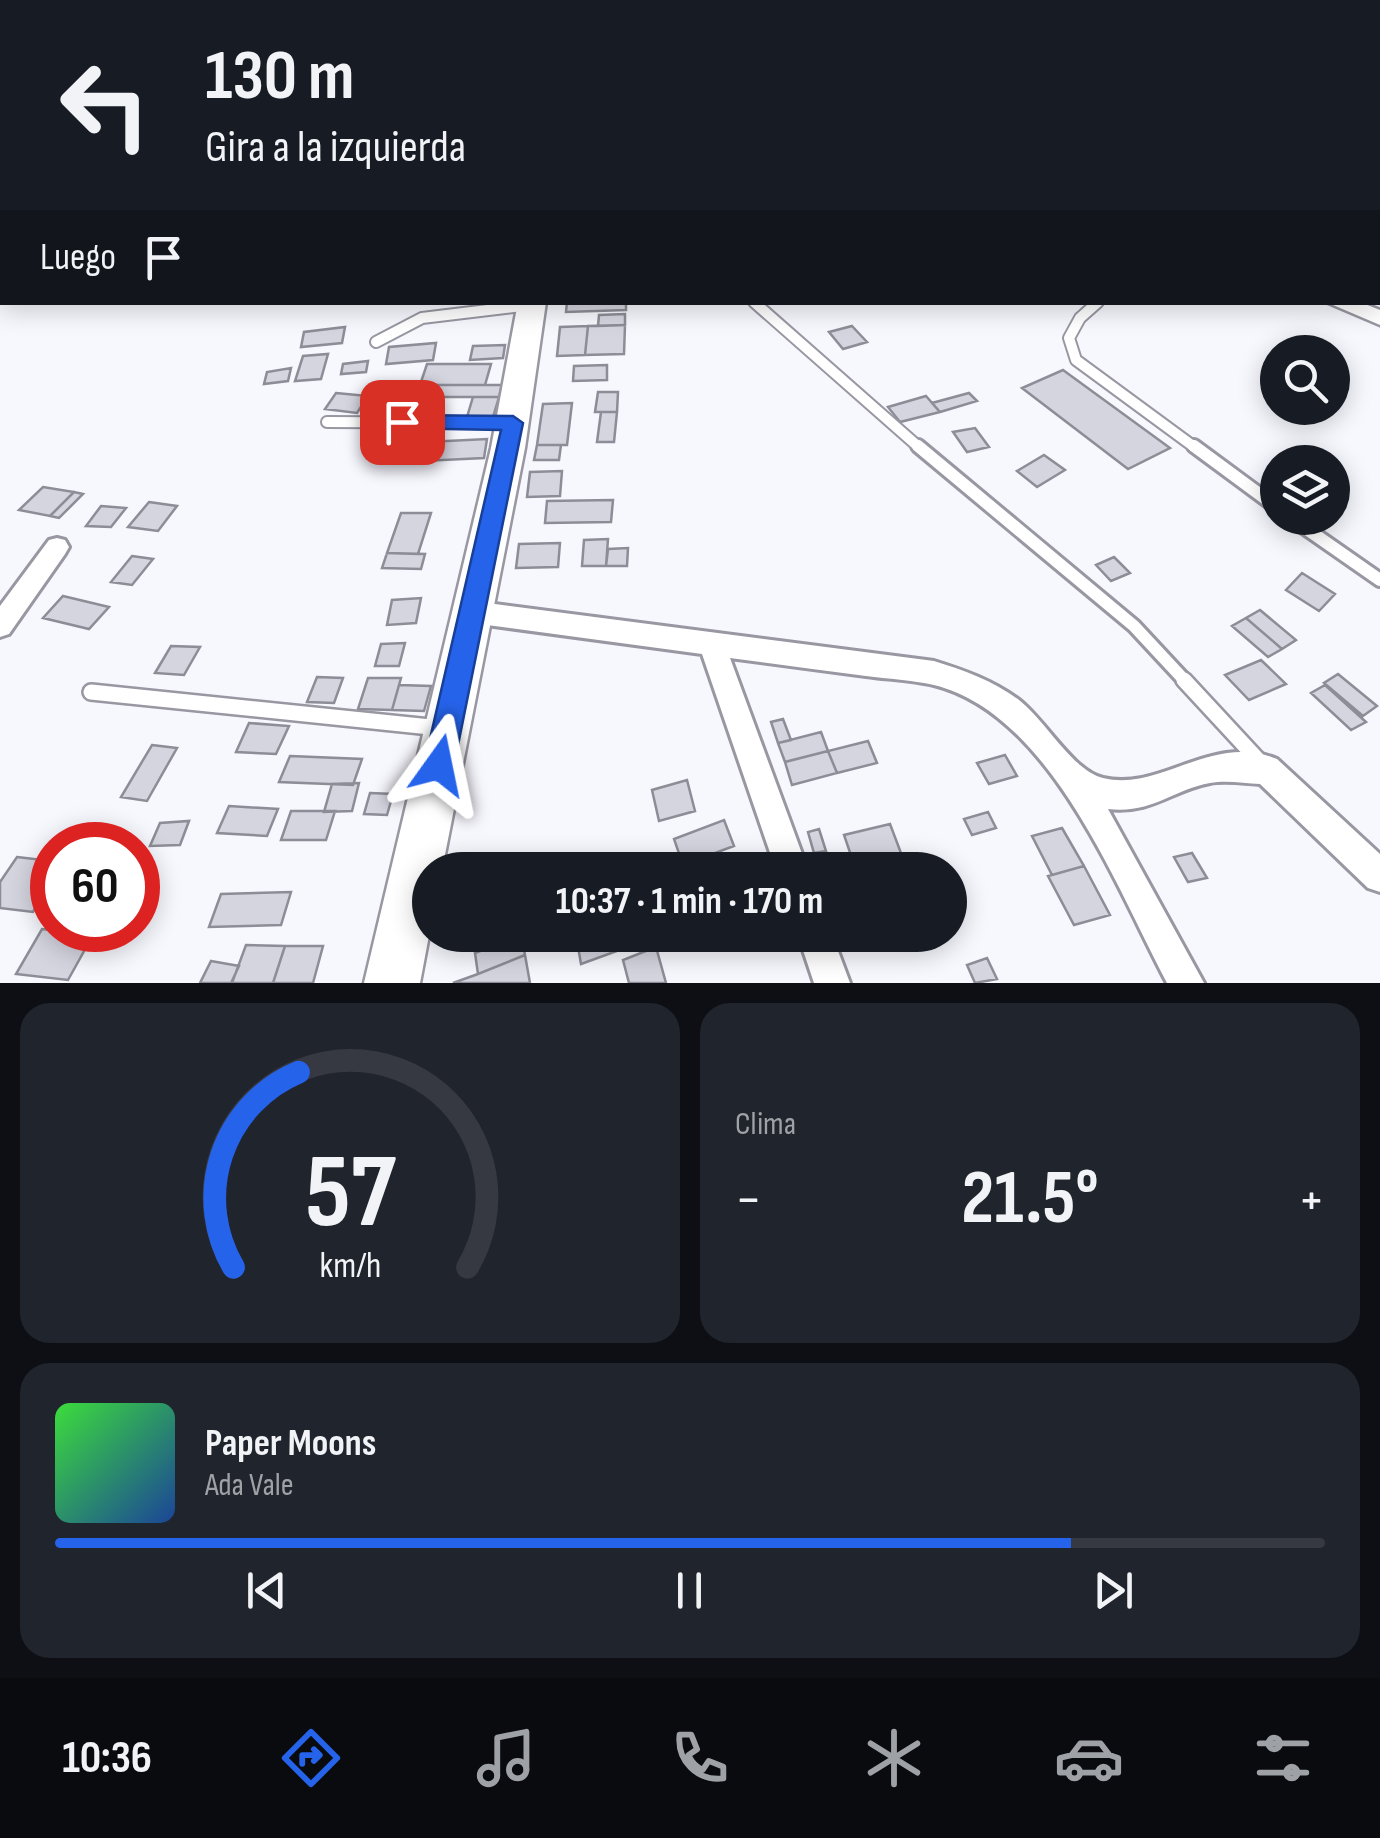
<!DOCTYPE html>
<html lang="es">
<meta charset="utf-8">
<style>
body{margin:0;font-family:"Sofia Sans Condensed",sans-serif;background:#20242c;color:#f1f3f6;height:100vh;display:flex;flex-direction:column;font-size:38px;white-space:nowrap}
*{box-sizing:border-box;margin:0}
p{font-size:32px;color:#9ea1a6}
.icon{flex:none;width:55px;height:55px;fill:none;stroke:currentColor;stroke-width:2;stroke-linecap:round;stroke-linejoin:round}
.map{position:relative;height:983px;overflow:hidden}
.panel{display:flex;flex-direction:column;gap:20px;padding:20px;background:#0d0f14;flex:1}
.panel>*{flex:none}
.top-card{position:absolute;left:0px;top:0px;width:1380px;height:305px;box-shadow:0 5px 25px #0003;background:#171b24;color:#f1f3f6;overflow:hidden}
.buttons{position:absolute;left:1260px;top:335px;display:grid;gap:20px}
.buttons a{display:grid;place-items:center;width:90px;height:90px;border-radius:50%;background:#171b24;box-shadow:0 5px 25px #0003;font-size:50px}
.speed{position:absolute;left:30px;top:822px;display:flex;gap:20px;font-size:50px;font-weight:700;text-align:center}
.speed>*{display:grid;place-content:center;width:130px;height:130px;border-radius:50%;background:#171b24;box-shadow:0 5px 25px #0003;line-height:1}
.speed .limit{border:15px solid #d22;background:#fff;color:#111}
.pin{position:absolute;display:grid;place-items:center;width:85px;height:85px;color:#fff;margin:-42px;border-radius:20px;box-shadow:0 5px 15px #0006}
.me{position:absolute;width:110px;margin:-55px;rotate:12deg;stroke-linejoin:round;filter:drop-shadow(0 0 8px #0008)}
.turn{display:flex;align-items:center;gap:35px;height:210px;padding:0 40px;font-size:45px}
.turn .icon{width:130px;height:130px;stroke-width:2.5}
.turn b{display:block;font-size:70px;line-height:85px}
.then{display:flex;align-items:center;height:95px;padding:0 40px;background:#0003;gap:20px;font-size:38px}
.big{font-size:75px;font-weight:700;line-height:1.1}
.panel .widget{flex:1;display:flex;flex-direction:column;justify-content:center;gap:15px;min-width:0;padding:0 35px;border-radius:30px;background:#20242c}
.panel .dial{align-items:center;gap:0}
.dial svg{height:260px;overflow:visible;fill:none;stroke:#363941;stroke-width:7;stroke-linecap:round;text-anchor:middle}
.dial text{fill:#f1f3f6;stroke:none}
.song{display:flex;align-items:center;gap:30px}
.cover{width:120px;height:120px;border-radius:15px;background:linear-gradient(135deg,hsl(120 70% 55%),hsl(220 70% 35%))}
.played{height:10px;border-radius:5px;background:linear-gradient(90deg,#2563eb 80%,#363941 80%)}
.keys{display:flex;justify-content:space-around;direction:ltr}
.heat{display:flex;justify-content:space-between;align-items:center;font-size:55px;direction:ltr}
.panel .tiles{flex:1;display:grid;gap:20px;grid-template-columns:1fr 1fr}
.widget:last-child{grid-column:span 2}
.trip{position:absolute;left:412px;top:852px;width:555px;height:100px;border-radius:50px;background:#171b24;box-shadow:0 5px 25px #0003;font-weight:700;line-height:100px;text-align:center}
.menu{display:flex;height:160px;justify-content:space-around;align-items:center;background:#090b0e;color:#9ea1a6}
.menu .icon{width:70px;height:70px}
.menu .current{color:#2563eb}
.menu b{font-size:45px;color:#f1f3f6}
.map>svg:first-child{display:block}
.building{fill:#d5d5e0;stroke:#8d8d97;stroke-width:2.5}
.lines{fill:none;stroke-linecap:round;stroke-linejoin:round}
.lane-far2-casing{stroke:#9897a2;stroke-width:14}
.lane-far1-casing{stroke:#9897a2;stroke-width:18}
.lane-casing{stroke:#9897a2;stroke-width:20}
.street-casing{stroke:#9897a2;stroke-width:6}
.secondary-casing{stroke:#9897a2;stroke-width:5}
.primary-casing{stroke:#9897a2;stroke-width:5}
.lane-far2{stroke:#fff;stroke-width:10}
.lane-far1{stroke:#fff;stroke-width:12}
.lane{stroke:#fff;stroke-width:15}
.street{fill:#fff;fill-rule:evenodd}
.secondary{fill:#fff;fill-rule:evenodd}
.primary{fill:#fff;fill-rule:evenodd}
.route{fill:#2563eb;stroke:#184099;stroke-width:2.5}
</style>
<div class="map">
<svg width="1380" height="983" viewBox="0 0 1380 983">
<rect width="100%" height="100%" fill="#f7f7fe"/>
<path class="building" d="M567,302H626V310L566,312Z
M625,314V325L598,326L599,315Z
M625,325L624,354L585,355L588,326Z
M588,326L585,355L557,356L560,327Z
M852,326L867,342L843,349L829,332Z
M345,327L342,343L301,347L304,332Z
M436,343L433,360L386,364L389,347Z
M505,345L503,358L470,360L473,346Z
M328,354L321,379L295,381L303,356Z
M368,361L366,372L341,374L343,364Z
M427,364H491L485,385H420Z
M607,365V380L573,381L574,366Z
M291,368L288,381L264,384L267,372Z
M1063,370L1170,448L1128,469L1022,388Z
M420,385H502L499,397H415Z
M598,392H618L617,412H595Z
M336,393L368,396L357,413L325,409Z
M969,393L977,401L940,412L932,403Z
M926,396L940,412L900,422L888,407Z
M473,397H499L493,417H467Z
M437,400L433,417L411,418L415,401Z
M572,403L567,445H537L543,404Z
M601,412H617L614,442H597Z
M975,428L989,447L967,452L953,432Z
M487,439L484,458L423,461L427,442Z
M537,445H561L559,460H534Z
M1044,455L1065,470L1037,487L1017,471Z
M562,471L560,496L527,497L530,472Z
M43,487L74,492L50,516L19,510Z
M74,492L83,494L59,518L50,516Z
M613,500L611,522L545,523L547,501Z
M149,502L177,506L158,531L128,527Z
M101,506L126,508L111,527L86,526Z
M401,513H431L418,554L387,553Z
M608,539L606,566H582L584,540Z
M560,543L558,567L516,568L519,544Z
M628,548L627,566H606L608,549Z
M387,553L425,554L421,569L382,568Z
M132,556L153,559L132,585L111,582Z
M1114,557L1130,573L1111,581L1096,565Z
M1302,573L1335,594L1319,611L1286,590Z
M63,596L109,607L89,629L43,618Z
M421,598L416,623L387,625L392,600Z
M1260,610L1296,640L1282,649L1246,618Z
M1246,618L1282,649L1268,657L1232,626Z
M405,643L399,666H375L381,644Z
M171,646L200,647L184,675L155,673Z
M1261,660L1286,684L1249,700L1225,675Z
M1338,674L1377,706L1363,716L1324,683Z
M317,677L343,678L334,703L307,702Z
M368,678H401L392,710L358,709Z
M399,685L431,686L424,711L392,710Z
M1325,685L1366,722L1351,730L1311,693Z
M783,719L791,740L778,743L771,722Z
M249,723L289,726L276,754L236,752Z
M821,732L828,751L785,762L778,743Z
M868,741L877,763L837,773L828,751Z
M152,745L177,748L147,801L121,797Z
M828,751L837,773L792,785L785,762Z
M1005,755L1017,776L989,784L977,763Z
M290,756L362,759L353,785L279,782Z
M687,780L695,811L659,821L652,790Z
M359,783L352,811L324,812L332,784Z
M370,793L393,794L387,815L364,814Z
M229,806L278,809L267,836L217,833Z
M291,811H335L326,840H281Z
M988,812L996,828L972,835L964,819Z
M724,820L734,846L683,865L674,839Z
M189,821L180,845L150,846L160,823Z
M890,824L904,861L856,870L844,835Z
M1062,828L1084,866L1052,875L1032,836Z
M819,829L826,851L814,853L808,832Z
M1192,853L1207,878L1188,882L1174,857Z
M17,857L52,861V880L33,912L0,908V882Z
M1084,866L1110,915L1074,925L1048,876Z
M291,892L281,925L209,927L221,894Z
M42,929L93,935L68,980L16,974Z
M521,935L525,955L478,974L475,953Z
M576,935H613L617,951L581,964Z
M246,945L285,946L273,983H232Z
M285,946H323L313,983H273Z
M656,947L666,983H629L623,960Z
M525,955L530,983H453L478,974Z
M987,958L997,979L975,983L967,965Z
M211,961L239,966L231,983H200Z"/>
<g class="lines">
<defs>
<path id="lane-far2" d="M754,302L921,449
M1098,302L1080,318L1069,338L1076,360L1197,449
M376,342L422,318L530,305
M327,422L508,423"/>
<path id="lane-far1" d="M918,446L1134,626L1187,683
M1194,446L1278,508
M1291,518L1380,580"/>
<path id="lane" d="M1184,680L1260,762
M91,692L440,728"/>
<path id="street" d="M1380,125V133L1378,134V126Z
M57,538L65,540L69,547L65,554L9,634L0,637V606L49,540Z
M472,601L934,661C963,670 994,681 1019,700C1045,720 1073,771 1103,778C1162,792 1211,732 1277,759L1380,854V892L1368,888L1260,784C1244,783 1225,780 1210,783C1172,790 1152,814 1108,809L1204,983H1167C1116,887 1051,714 934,685C912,680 888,679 866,676C821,670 776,664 730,658L808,870H776L702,654L472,623L463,620L459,612L463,604Z
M798,935H832L850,983H814Z"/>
<path id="secondary" d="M1326,302H1360L1380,310V325Z"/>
<path id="primary" d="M518,302H546L525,448L442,870H430V930L420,983H364L491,448Z"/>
</defs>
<use href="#lane-far2" class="lane-far2-casing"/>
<use href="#lane-far1" class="lane-far1-casing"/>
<use href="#lane" class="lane-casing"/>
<use href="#street" class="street-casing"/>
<use href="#secondary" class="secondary-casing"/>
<use href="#primary" class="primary-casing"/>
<use href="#lane-far2" class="lane-far2"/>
<use href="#lane-far1" class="lane-far1"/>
<use href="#lane" class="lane"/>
<use href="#street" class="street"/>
<use href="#secondary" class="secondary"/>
<use href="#primary" class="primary"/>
</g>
<linearGradient id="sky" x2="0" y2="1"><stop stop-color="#8baae7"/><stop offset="0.48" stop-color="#fbfbff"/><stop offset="1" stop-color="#fbfbff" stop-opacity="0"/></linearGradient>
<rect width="1380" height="262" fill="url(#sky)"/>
<path class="route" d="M402,415L513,416L523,423L454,765L450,775L439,780L429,775L424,765L501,430L394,428L391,422L394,417Z"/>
</svg>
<div class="buttons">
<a><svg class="icon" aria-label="search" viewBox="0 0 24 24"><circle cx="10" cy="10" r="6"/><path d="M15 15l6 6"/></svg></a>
<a><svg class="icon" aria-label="layers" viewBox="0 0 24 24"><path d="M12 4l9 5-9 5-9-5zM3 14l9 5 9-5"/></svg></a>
</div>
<div class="speed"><div class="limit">60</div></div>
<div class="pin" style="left:402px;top:422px;background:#d93025"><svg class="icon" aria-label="arrive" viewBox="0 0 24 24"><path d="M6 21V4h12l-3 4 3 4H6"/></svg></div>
<svg class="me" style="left:439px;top:765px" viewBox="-20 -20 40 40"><path d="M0-17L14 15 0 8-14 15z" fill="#2563eb" stroke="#fff" stroke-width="4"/></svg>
<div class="trip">10:37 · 1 min · 170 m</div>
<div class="top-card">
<div class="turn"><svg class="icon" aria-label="left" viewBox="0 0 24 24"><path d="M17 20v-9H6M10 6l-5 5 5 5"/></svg><div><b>130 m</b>Gira a la izquierda</div></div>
<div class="then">Luego<svg class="icon" aria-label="arrive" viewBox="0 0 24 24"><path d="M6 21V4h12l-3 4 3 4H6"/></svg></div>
</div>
</div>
<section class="panel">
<div class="tiles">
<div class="widget dial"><svg viewBox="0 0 100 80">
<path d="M14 69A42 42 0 1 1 86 69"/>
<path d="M14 69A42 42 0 0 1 34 9" stroke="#2563eb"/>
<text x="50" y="56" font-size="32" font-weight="700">57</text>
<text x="50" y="72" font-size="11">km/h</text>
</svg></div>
<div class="widget"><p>Clima</p>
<div class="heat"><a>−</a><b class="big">21.5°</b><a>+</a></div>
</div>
<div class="widget">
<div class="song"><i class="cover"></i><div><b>Paper Moons</b><p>Ada Vale</p></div></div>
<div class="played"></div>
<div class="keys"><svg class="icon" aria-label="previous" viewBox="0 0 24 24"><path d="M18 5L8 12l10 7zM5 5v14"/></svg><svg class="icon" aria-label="pause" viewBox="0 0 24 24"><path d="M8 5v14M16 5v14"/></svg><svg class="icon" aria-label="next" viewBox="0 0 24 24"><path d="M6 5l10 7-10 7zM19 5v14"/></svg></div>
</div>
</div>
</section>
<nav class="menu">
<b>10:36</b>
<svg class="icon current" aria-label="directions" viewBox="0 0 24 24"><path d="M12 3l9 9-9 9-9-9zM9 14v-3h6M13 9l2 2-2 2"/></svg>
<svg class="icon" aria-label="music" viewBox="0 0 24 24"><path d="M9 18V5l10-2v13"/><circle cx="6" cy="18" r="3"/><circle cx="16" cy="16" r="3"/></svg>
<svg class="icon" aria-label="phone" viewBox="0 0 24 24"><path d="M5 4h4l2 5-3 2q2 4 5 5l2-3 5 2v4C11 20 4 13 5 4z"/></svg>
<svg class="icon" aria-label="climate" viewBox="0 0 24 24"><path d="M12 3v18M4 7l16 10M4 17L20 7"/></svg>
<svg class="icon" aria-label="car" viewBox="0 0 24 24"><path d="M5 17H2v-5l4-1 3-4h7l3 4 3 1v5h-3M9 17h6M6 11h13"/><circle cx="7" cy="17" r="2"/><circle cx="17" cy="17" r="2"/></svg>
<svg class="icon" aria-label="filters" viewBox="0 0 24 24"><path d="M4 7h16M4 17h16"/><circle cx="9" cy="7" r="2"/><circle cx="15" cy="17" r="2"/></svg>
</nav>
